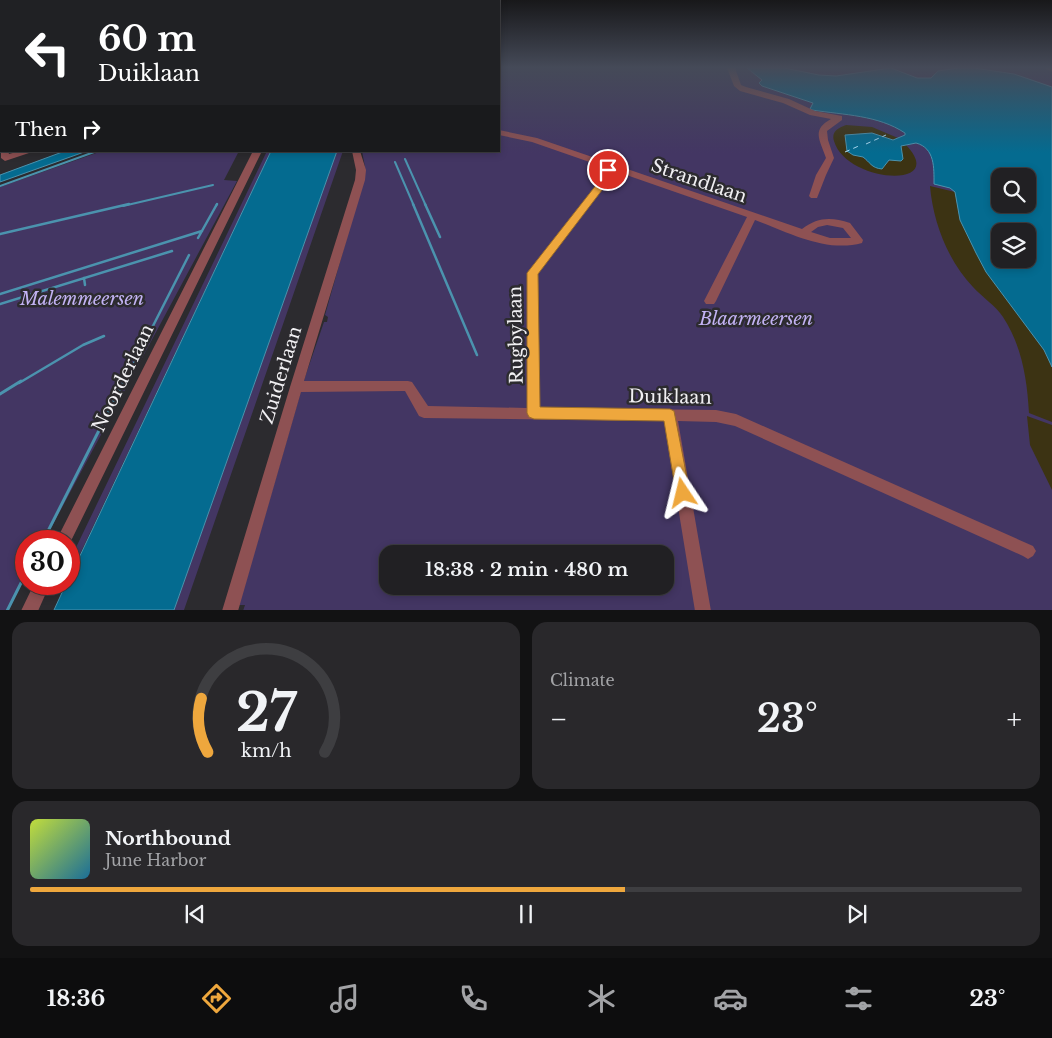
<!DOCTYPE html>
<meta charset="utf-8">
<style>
body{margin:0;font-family:"Libre Baskerville",serif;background:#29282b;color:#f1f3f6;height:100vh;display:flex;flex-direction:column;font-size:19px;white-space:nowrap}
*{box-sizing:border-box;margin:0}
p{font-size:16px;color:#a2a3a6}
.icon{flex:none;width:28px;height:28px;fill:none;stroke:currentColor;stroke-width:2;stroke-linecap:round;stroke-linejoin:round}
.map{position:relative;height:610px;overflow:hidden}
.drawer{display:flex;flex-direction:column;gap:12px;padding:12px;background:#121213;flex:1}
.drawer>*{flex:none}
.hud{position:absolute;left:0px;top:0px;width:500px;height:152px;box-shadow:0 2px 8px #0003,0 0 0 1px #3e3e41;background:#202124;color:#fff;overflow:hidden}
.tools{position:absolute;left:991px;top:168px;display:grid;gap:10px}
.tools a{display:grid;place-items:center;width:45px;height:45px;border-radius:10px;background:#212023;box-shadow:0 2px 8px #0003,0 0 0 1px #3e3e41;font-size:25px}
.speed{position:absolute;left:15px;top:530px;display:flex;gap:10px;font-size:25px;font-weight:700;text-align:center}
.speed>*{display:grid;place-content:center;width:65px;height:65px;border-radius:50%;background:#212023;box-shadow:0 2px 8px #0003,0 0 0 1px #3e3e41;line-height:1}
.speed .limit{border:8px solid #d22;background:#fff;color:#111}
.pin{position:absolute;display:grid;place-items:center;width:42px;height:42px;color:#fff;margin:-21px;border:2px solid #fff;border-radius:50%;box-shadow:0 1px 5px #0007}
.me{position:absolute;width:55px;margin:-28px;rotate:350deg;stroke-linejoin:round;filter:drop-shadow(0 0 4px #0008)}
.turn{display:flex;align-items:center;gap:18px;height:105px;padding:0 15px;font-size:22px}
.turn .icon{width:65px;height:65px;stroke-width:2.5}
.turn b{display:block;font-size:35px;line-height:42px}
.then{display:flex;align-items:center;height:48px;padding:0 15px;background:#0003;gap:10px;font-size:19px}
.big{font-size:38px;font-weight:600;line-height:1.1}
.drawer .widget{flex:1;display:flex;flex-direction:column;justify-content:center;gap:8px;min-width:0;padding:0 18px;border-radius:15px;background:#29282b}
.drawer .dial{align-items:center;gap:0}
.dial svg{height:130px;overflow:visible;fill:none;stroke:#3e3e41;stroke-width:7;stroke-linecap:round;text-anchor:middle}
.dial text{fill:#f1f3f6;stroke:none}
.song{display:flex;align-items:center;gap:15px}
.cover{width:60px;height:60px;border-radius:8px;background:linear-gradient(135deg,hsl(70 70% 55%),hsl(200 70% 35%))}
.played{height:5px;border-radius:2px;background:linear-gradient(90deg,#eea73d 60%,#3e3e41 60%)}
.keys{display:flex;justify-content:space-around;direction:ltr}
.heat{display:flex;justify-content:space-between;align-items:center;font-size:28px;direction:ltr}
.drawer .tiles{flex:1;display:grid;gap:12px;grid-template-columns:1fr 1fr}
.widget:last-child{grid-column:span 2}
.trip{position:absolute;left:379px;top:545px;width:295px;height:50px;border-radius:15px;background:#212023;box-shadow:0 2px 8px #0003,0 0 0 1px #3e3e41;font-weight:600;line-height:50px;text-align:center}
.tabs{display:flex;height:80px;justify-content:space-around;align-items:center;background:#0d0d0e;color:#a2a3a6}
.tabs .icon{width:35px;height:35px}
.tabs .current{color:#eea73d}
.tabs b{font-size:22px;color:#f1f3f6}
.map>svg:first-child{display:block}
.green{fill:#433663;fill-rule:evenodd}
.sand{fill:#3c3313}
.water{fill:#046b90;stroke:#4b93ae;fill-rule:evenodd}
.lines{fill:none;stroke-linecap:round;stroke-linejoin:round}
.stream-far2{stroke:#4b93ae;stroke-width:2}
.stream-far1{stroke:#4b93ae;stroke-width:2.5}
.stream{stroke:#4b93ae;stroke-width:3}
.ferry{stroke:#aedff8;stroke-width:1;stroke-dasharray:5 4;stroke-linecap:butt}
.minor{fill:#8e5153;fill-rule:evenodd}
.route{fill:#eea73d;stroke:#9b6d28}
.labels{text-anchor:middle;stroke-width:5;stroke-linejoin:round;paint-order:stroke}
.street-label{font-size:18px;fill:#f1f0f3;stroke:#2c2b2f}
.park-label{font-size:18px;font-style:italic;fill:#c3b3f4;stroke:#2c2b2f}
</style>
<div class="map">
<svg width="1052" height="611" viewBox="0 0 1052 611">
<rect width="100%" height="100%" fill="#2c2b2f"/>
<path class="green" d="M499,68H1052V610L243,611L245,605H239L305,377L324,322H327L328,317L325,315L364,177L365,167L362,151H499ZM1000,176H1028V204H1000ZM1000,231H1028V259H1000ZM388,554H665V586H388Z
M102,151H239L224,180L237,181L44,541H26V573L9,610H0V187Z
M267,151H271L69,577V562Z
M337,151H343L184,610H174Z"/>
<path class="sand" d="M846,125L872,127L898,138L893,140L848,134L845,139L853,155L863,157L867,161L886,163L892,159L901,161V146L906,145C949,190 846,183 834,141C831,132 838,128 846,125Z
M930,186L955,192L960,220L1014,309L1044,350L1052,367V422L1029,413C1027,379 1022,346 1003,317C996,306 982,297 973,287C948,261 933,222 930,186Z
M1027,416L1052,425V490L1030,445Z"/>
<path class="water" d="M747,68H784L819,75L836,76L891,68L917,78H931L938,71L958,68H974L1014,74L1052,87V367L1044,350L986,272L976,253L960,220L955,192L950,188L934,184C934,168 935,148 916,143L901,146L903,159L901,161L889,160L882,169C871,168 870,162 863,157L853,155L847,151L845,135L872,133L893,140L905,135V133C878,115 844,115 812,110L810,109L813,103L762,86L759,83L762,80ZM1000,176H1028V204H1000ZM1000,231H1028V259H1000Z
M65,151H87L0,182V175Z
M271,151H337L174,610H54L66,584H69V579Z"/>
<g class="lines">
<path class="stream-far2" d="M405,159L426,206
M395,162L414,206
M0,186L97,151
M123,206L213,185
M216,206L217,204"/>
<path class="stream-far1" d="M413,204L477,355
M425,204L440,237
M0,234L129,204
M198,238L217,204
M84,278L85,285
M0,294L202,231
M0,304L172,251
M19,383L83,345L104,336
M124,383L189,255"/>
<path class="stream" d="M0,394L21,381
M43,541L124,381
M7,611L26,573"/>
<path class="ferry" d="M866,144L886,135
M845,152L861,145"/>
<path class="minor" d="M727,68H735L741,85L746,87L789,99L815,111L842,116V120L827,131L828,140L834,158L826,175L817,198H811L809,196L816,175L826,158C820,140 811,130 831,119L810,115L783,103L740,91L734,86Z
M1044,68H1052V72Z
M0,85H1V89H0Z
M499,130L537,138L802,229C818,217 831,217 850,223L863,240L862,243C826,253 788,232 755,220L716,301L714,304H706L704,301L747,217L612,170L614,175L612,177L537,274L540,408L716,410L736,414L1033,546L1036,551L1033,556L1028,559L1023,556L735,426L716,422L678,421L711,611H695L664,421L424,418L419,416L405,391L301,392L238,611H222L290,387L355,180L356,170L352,151H360L366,170L365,180L304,381H408L412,382L428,406L527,408V273L604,175L601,166L532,142L499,135ZM827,225L843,228L851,238H830L811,232L818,227Z
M1,140V146L0,147V141Z
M1,149V151H8L9,154L20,151H35L5,161L1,158Z
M253,151H262L69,545V541H56Z
M34,584H50L38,611H21Z"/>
</g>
<linearGradient id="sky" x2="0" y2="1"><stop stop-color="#18181a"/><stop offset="0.44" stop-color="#454a58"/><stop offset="1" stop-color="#454a58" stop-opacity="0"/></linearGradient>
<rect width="1052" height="153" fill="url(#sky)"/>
<path class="route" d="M608,167L613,170L612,177L538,274L540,407L670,409L674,411L690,493L688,498L683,500L678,498L676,493L664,421L534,419L529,417L527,413V273L604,175L605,168Z"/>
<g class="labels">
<g class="street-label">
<text transform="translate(699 181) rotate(19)" y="6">Strandlaan</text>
<text transform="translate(516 335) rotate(-91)" y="6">Rugbylaan</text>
<text transform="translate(281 375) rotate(-73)" y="6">Zuiderlaan</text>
<text transform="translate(123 378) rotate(-64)" y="6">Noorderlaan</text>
<text transform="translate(670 397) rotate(1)" y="6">Duiklaan</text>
</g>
<g class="park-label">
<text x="82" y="305">Malemmeersen</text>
<text x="756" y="325">Blaarmeersen</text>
</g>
</g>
</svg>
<div class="tools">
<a><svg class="icon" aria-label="search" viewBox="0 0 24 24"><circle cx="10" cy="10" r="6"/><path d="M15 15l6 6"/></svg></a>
<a><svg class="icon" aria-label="layers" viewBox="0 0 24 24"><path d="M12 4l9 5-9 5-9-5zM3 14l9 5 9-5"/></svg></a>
</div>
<div class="speed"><div class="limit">30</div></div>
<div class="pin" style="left:608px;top:170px;background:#d93025"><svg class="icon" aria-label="arrive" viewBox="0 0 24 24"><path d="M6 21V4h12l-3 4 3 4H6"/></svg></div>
<svg class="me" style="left:683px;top:493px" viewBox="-20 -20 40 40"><path d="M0-17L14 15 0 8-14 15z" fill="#eea73d" stroke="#fff" stroke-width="4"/></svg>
<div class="trip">18:38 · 2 min · 480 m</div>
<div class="hud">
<div class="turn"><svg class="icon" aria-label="left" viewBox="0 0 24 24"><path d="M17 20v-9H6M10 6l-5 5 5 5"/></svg><div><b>60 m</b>Duiklaan</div></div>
<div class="then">Then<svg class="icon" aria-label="right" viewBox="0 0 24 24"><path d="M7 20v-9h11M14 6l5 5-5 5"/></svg></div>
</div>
</div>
<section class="drawer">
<div class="tiles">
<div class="widget dial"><svg viewBox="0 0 100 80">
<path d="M14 69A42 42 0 1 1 86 69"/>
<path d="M14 69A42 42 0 0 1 10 36" stroke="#eea73d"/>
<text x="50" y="56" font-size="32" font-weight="700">27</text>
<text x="50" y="72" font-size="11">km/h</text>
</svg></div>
<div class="widget"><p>Climate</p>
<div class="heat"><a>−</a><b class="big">23°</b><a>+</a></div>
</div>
<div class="widget">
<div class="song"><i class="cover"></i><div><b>Northbound</b><p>June Harbor</p></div></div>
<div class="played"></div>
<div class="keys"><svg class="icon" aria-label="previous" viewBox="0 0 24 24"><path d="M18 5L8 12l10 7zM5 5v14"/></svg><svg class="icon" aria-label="pause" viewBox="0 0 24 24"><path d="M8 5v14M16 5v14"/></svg><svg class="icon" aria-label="next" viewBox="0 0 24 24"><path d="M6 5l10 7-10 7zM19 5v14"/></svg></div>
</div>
</div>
</section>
<nav class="tabs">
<b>18:36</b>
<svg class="icon current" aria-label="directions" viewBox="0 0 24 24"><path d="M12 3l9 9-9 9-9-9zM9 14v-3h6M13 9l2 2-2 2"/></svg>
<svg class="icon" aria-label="music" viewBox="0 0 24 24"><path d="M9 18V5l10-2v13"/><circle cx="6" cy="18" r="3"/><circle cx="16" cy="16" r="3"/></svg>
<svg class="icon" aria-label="phone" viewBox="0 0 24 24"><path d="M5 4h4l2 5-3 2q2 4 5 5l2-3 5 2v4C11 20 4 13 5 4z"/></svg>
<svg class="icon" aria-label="climate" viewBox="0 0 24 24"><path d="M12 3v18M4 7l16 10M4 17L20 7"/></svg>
<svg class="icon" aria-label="car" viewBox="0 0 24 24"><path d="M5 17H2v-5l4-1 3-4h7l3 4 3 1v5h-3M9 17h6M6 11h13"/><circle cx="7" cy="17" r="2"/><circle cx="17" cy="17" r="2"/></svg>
<svg class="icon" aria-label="filters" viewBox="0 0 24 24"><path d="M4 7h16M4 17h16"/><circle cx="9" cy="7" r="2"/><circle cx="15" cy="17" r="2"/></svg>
<b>23°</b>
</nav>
